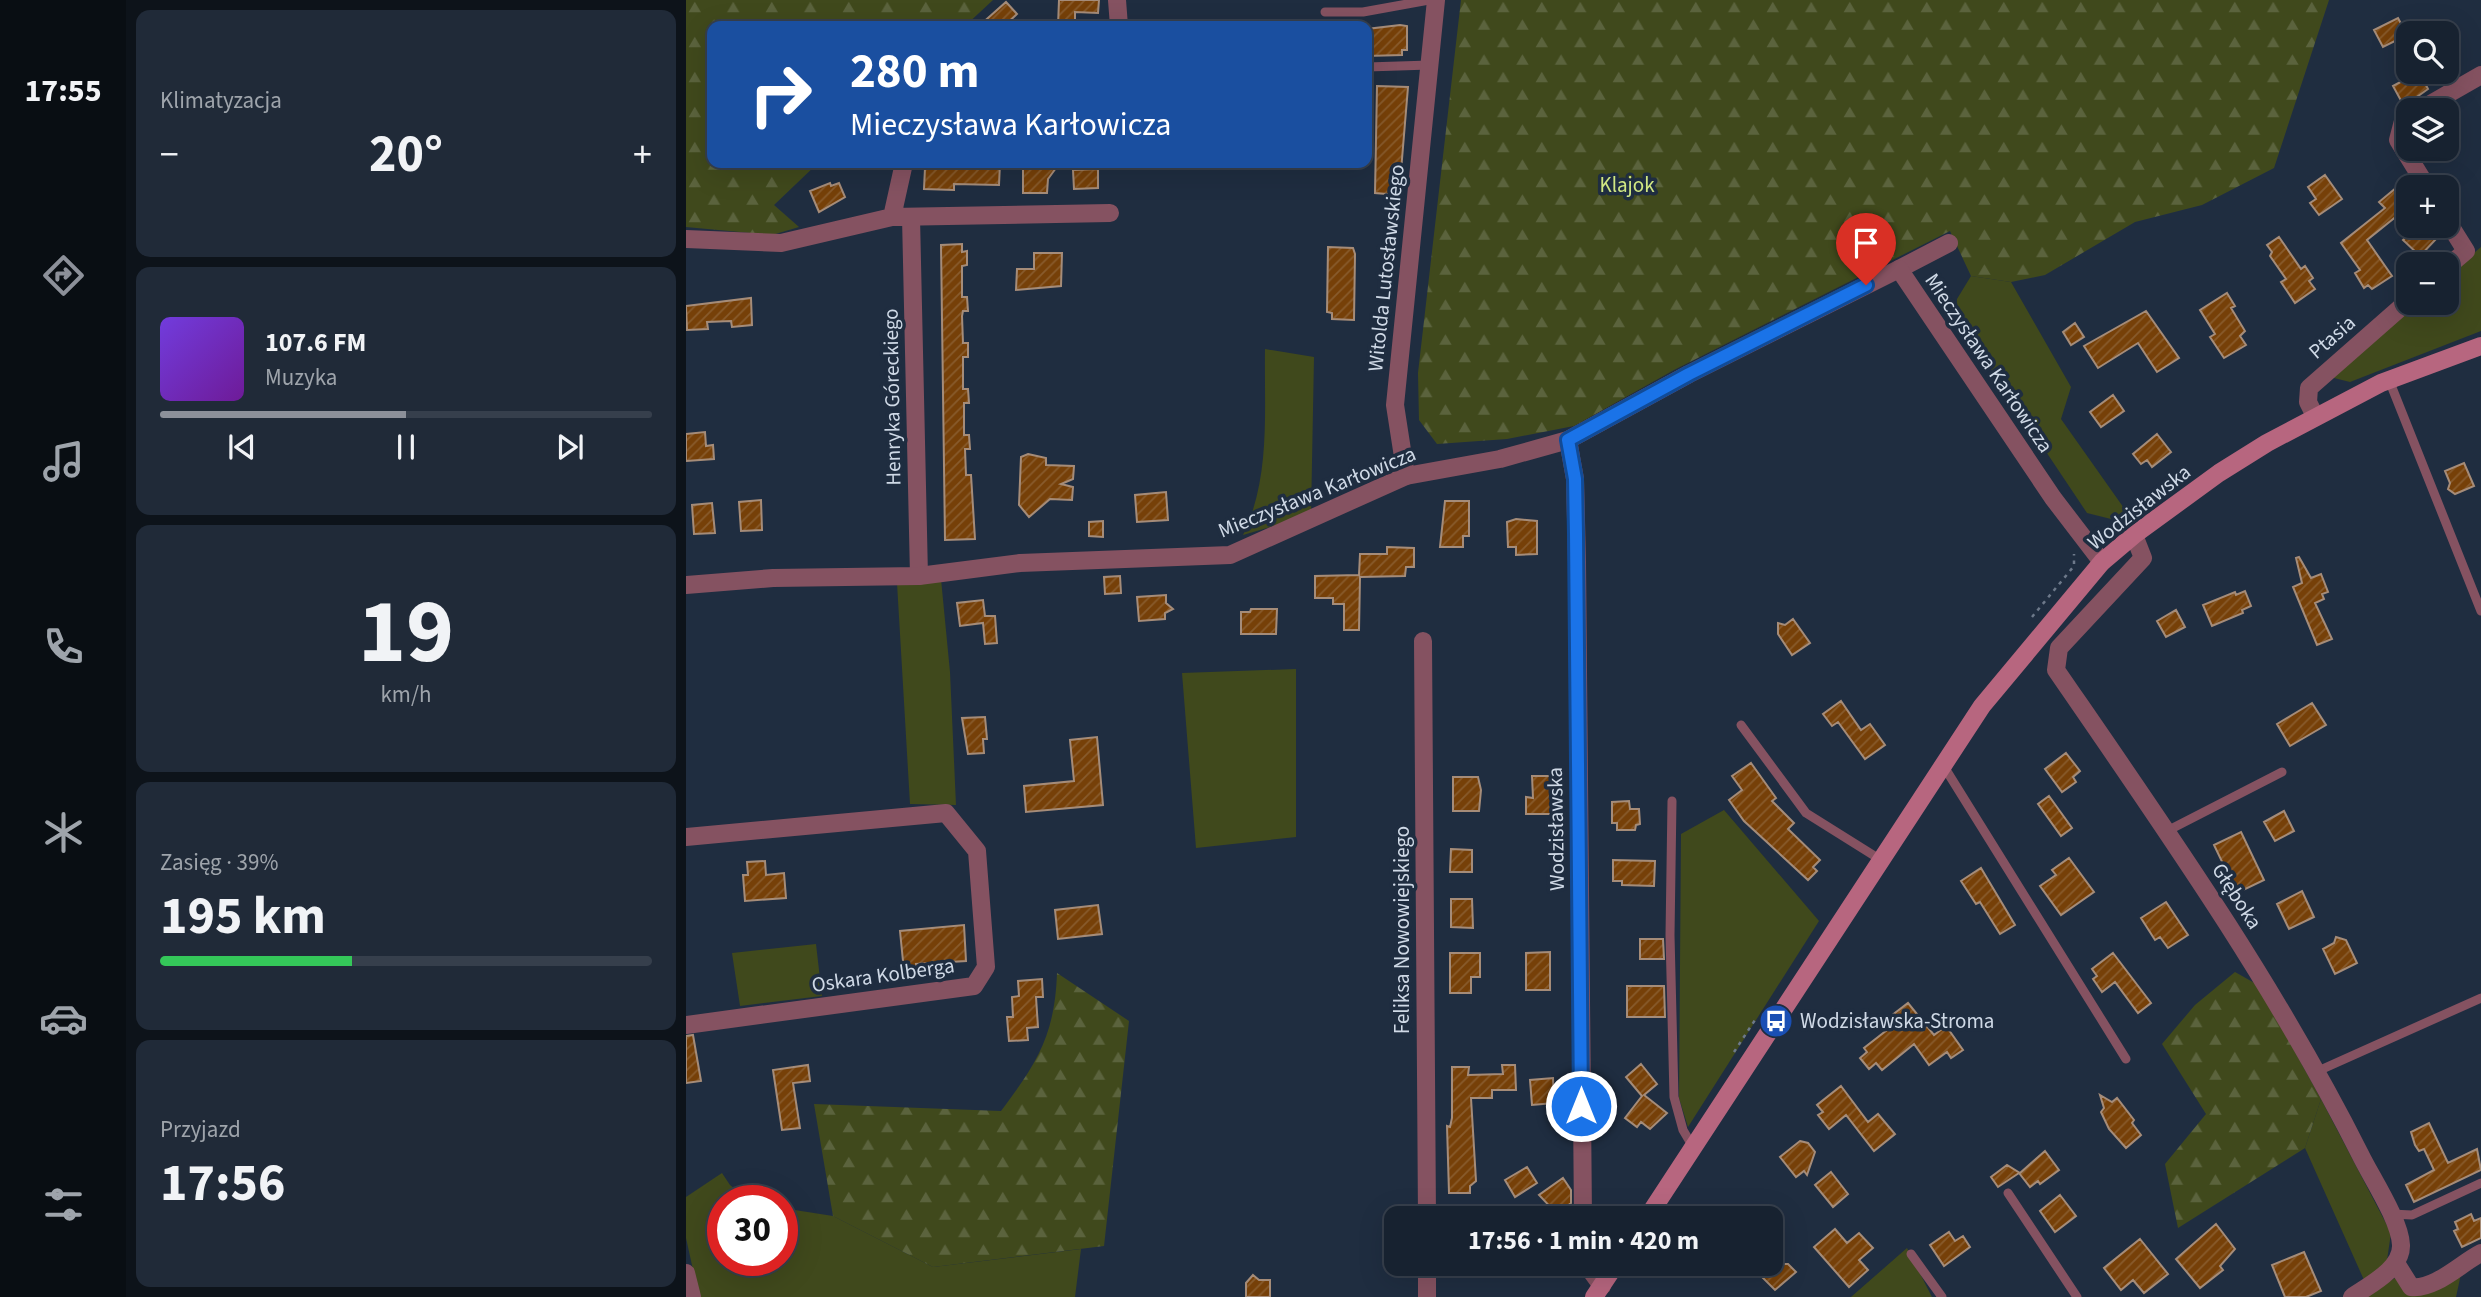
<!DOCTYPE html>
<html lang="pl">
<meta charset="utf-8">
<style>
body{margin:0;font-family:"Source Sans 3",sans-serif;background:#202a38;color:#f1f3f6;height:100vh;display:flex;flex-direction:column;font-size:26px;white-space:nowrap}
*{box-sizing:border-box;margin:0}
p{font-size:23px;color:#9ea4ab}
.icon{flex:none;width:38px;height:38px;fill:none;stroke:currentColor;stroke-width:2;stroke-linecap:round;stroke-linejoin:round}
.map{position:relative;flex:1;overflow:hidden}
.side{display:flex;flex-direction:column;gap:10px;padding:10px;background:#0d131a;width:560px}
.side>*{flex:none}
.guide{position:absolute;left:21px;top:21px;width:665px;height:147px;border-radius:14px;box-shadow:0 7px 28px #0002,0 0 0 2px #363f4c;background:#1a4fa0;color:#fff;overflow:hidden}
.buttons{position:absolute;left:1710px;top:21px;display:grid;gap:14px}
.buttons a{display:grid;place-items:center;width:63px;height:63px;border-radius:14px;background:#172230;box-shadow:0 7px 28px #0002,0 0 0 2px #363f4c;font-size:35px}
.speed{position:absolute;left:21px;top:1185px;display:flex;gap:14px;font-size:35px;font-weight:700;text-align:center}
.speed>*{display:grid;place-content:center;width:91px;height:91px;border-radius:50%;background:#172230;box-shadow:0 7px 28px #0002,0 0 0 2px #363f4c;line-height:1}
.speed .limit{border:10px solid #d22;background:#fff;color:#111}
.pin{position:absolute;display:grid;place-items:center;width:60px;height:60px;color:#fff;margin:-72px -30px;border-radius:50% 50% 50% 0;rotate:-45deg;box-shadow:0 0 7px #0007}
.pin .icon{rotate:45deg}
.me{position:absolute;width:77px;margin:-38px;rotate:0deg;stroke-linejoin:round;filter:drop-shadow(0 0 5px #0008)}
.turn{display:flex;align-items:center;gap:24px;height:147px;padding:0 28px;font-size:32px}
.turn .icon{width:91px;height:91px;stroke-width:2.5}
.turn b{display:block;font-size:49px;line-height:60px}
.big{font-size:52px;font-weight:700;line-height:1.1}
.side .widget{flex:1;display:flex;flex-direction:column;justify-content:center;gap:10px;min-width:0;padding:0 24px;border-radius:14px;background:#202a38}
.side .dial{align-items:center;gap:0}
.dial b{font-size:91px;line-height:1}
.song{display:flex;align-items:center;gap:21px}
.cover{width:84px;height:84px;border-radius:10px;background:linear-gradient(135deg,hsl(260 70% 55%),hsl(280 70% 35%))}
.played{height:7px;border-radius:4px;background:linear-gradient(90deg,#8c9099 50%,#363f4c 50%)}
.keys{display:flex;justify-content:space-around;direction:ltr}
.heat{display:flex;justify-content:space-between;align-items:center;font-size:38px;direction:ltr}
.charge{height:10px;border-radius:5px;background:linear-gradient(90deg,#34c759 39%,#363f4c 0)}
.trip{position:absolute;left:698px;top:1206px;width:399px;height:70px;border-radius:14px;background:#172230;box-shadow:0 7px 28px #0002,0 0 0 2px #363f4c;font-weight:700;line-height:70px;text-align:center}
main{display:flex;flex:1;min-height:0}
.tab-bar{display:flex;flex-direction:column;width:126px;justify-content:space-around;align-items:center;background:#090e13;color:#9ea4ab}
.tab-bar .icon{width:49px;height:49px}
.tab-bar .on{color:#8c9099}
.tab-bar b{font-size:32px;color:#f1f3f6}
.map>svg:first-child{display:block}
.grass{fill:#40491c}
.forest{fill:url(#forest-firs)}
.building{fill:url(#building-hatch);stroke:#a58c79;stroke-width:2}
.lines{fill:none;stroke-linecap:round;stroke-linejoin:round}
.path{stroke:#6d798a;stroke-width:2.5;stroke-dasharray:3.5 5;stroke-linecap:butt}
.service{stroke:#855261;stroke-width:9}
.minor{stroke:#855261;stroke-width:18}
.tertiary{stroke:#855261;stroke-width:18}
.secondary{stroke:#b7667f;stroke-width:18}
.route-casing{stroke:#114b97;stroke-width:18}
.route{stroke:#1a73e8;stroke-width:12}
.labels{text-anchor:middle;stroke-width:7;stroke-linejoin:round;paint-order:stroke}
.park-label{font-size:21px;fill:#d1e783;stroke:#1f2d40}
.street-label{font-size:21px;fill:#cfd9e6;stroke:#1f2d40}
.poi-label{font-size:21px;fill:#cfd9e6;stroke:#1f2d40;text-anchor:start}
</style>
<main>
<nav class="tab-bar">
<b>17:55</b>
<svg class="icon on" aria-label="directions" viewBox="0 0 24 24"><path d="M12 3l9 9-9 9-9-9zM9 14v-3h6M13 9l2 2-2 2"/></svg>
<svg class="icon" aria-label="music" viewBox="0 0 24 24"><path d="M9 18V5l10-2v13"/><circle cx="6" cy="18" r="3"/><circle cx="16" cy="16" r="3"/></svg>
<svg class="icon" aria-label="phone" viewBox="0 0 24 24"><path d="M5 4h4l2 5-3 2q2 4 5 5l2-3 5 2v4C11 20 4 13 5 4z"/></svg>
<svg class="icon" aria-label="climate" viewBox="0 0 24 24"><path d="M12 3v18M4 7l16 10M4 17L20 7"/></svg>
<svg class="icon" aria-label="car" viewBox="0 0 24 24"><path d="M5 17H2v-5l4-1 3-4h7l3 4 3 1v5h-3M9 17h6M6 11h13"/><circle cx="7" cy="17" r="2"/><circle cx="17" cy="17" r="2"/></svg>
<svg class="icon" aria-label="filters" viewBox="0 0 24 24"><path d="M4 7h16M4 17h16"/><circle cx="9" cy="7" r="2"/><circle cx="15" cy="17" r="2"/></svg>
</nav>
<section class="side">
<div class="widget"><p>Klimatyzacja</p>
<div class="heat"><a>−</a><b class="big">20°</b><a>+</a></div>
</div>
<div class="widget">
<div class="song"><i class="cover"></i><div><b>107.6 FM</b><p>Muzyka</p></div></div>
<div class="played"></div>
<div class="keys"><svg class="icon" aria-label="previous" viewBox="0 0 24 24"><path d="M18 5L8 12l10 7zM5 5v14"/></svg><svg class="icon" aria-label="pause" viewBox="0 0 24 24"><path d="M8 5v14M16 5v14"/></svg><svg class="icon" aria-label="next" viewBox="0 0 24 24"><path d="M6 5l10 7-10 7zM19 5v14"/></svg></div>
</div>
<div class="widget dial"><b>19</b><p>km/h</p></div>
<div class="widget"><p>Zasięg · 39%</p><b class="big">195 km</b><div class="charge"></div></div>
<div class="widget"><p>Przyjazd</p><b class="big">17:56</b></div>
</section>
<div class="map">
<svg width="1795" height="1297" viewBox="0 0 1795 1297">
<defs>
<pattern id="forest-firs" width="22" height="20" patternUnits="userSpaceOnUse" patternTransform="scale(1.75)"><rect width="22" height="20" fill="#40491c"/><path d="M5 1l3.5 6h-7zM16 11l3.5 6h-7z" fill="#5b633d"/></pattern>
<pattern id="building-hatch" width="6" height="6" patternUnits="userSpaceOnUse" patternTransform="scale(1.75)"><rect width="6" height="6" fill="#764008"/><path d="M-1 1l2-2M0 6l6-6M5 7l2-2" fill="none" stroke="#885b2c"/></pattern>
</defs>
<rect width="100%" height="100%" fill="#1f2d40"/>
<path class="grass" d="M1795,247V331L1664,382L1640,376L1728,303H1760L1761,276Z
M1285,276L1325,282L1385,387L1375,419L1440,511L1433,521L1401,513L1270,317L1271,299Z
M579,349L628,357L625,515L557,535C585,477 578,412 579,349Z
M255,579L264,672L270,805L224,804L211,583Z
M610,669V837L510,848L496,673Z
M1038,810L1133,921L1002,1127L993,1098L995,834Z
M130,944L136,996L54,1006L46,953Z
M1635,1099L1705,1233L1700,1267L1678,1280L1619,1148Z
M36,1173L44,1185L63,1200H37V1260H96V1208L147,1216L247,1267L395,1249L389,1297H13L0,1238V1197Z
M1221,1248L1246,1297H1165Z
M1775,1274L1770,1297H1679L1712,1276L1725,1287Z"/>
<path class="forest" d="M0,0H307L279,26H26V163H132L88,205L113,227L86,235L0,227Z
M775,0H1643L1588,168L1516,205L1449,222L1359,275L1325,282L1285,276L1264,231L988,370L888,426L821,439L751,444L733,420L732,373Z
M1549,972L1572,985L1635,1099L1619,1148L1492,1228L1479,1164L1520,1114L1476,1044L1509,1005Z
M371,973L443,1021L418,1246L247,1267L147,1216L128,1104L315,1111C351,1063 369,1035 371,973Z"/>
<path class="building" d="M373,0H413L412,13L389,12V26H372Z
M320,2L331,14L318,26H293Z
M1712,18L1721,35L1697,47L1688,30Z
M714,25L721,26V50H716V55L681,56V29Z
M1733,72L1742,89L1718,106L1707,86Z
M691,86L722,87L713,195L689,193Z
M290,163H314L313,185L268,184V190L238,189L239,168L290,169Z
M337,167L370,168L362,179L361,193H337Z
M412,169V188L388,189L387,170Z
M1639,175L1656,199L1633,215L1624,203L1630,199L1622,187Z
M1722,178V207L1681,240L1706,276L1686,289L1682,285L1678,288L1669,273L1674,270L1655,243L1699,208L1693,202Z
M144,183L145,186L153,183L159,197L133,212L124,191Z
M1731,226H1736L1750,239L1734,256L1717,240Z
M1593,237L1615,269L1619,266L1627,278L1623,281L1629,289L1609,303L1595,282L1600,279L1584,256L1586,252L1581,245Z
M276,244V252L281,251V265L276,266V297H281L282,311H277L276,316L277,343H282V357H277V389H282L283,403H278V435H283L284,449H279L280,475H285L289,539L259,540L255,245Z
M642,247L667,248L669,254L668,320L646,319V313L641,312Z
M348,253H376L375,286L330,290L331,269H348Z
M1541,293L1549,306L1545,308L1559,331L1554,336L1560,345L1538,358L1524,337L1529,334L1514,310Z
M65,298L66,325L46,327L45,321L21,322L22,329L1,330L0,306Z
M1460,311L1493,358L1471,372L1452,343L1412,368L1398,346Z
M1389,323L1398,337L1385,345L1377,332Z
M1427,395L1438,411L1415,427L1404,412Z
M19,432L20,446L27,445L28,459L0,461V434Z
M1471,434L1485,452L1466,467L1461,460L1455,464L1447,454Z
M342,454L360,458V465L388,466L387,479L375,484L387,487L386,500L364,499L343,517L333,505L335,457Z
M1778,463L1788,486L1769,494L1762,489L1764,483L1759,471Z
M480,492L482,520L451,522L449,495Z
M75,500L76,530L55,531L53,502Z
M759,501H783V536H777V547H754Z
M26,503L29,533L8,534L6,505Z
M830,519L851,521V554L830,555V547H822L821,522Z
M417,521V537L403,536V522Z
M701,547L728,548V567H720L719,576L674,577L673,630H658V604H647V598H629V576L673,575L674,554H701Z
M1613,557L1625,578L1635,574L1642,592L1636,594L1638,599L1629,603L1646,639L1631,645L1607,587L1616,583L1610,558Z
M434,576L435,593L419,594L418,577Z
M1559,591L1565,606L1556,610L1557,613L1526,626L1517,605L1549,592L1550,595Z
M480,595V603L487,609L479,613V619L453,621L451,597Z
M297,600L299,616H309L311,643L299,644L297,623L274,626L271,603Z
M565,609H591L590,634H555V612H564Z
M1490,610L1499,627L1480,637L1471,621Z
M1107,619L1124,643L1106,655L1092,634V623L1099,625Z
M1155,701L1175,730L1184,724L1199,745L1179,759L1152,722L1146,726L1137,714Z
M1626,703L1640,725L1604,746L1591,724Z
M299,717L301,739H297L298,753L282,754L276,718Z
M411,737L417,805L340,812L338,786L388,781L384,740Z
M1380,753L1394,771L1387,777L1390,782L1376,792L1359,769Z
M1065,763L1090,798L1086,801L1108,823L1102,829L1134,860L1127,867L1131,871L1122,880L1058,821L1043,800L1056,790L1046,776Z
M846,776H868L869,799H874V814H840V797L847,798Z
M767,777H792L795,790L793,811H767Z
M1363,796L1386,828L1375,836L1352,804Z
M943,801L944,809H953L954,824L950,825L949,830H931V823H926V802Z
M1598,811L1608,831L1589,841L1578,822Z
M1555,832L1578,880L1551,893L1528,845Z
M765,849L786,850V872H764Z
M1383,858L1408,892L1375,915L1354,886L1370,875L1366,870Z
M927,860L969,861L968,886L936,885V881H927Z
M79,861L80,875L98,873L100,898L59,901L57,875H62L61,862Z
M1295,868L1329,925L1314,934L1294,902L1290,904L1275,881Z
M1616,891L1628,917L1603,929L1591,904Z
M765,899H786L787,928L765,927Z
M1480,902L1502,935L1482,948L1474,937L1469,940L1455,918Z
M412,905L416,934L372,939L369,910Z
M278,925L280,961L230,964L231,970L218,971L214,931Z
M1650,937L1660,940L1671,963L1649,974L1637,949L1648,943Z
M954,939H977L978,959H954Z
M864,952V990H840V953Z
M764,953H794V977H785V993H764Z
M1427,953L1465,1003L1452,1013L1429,982L1416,992L1407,979L1411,976L1406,969Z
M356,979L357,997H350L352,1027L341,1028L342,1040L323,1041L321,1017H327L326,997L333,996L332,981Z
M941,986H978L979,1017H941Z
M1222,1003L1248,1035L1260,1026L1277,1050L1265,1058L1261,1052L1243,1065L1228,1044L1196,1070L1190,1063L1183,1069L1174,1058L1181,1052L1178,1048L1210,1023L1205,1016Z
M7,1035L15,1081L0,1083V1036Z
M955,1064L971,1084L958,1095L981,1113L964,1129L955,1122L951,1127L939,1118L956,1096L940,1077Z
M122,1065L124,1081L107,1083L114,1128L96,1130L87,1070Z
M816,1065H829L830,1090H806V1098H785L790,1181L784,1186V1193H763L761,1126L764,1127L766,1118V1067H783L782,1075L817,1074Z
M867,1078L868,1103L846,1105L844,1080Z
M1155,1086L1182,1122L1192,1114L1209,1134L1188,1151L1160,1115L1143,1129L1132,1115L1137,1112L1131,1105Z
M1414,1095L1426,1102L1431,1098L1448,1120L1446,1123L1455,1135L1440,1148L1423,1129L1415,1112L1418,1108Z
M1743,1123L1762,1163L1791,1149L1795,1170L1728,1202L1720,1185L1748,1170L1738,1149L1733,1151L1729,1145L1725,1132Z
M1114,1141L1122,1143L1129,1152L1121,1175L1118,1171L1110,1177L1094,1157Z
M1359,1151L1373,1170L1354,1184L1352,1181L1344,1187L1333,1173L1312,1187L1305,1177L1321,1165L1334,1173Z
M841,1167L851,1183L829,1197L819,1180Z
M1145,1172L1162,1194L1147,1207L1129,1185Z
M877,1178L885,1190V1203L871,1214L853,1195Z
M1374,1195L1390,1216L1369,1232L1354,1211Z
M1785,1214L1788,1221L1795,1218V1238L1776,1247L1768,1231L1772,1229L1769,1222Z
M1530,1224L1549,1249L1534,1266L1537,1270L1514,1288L1490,1259Z
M1149,1229L1161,1243L1173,1233L1187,1248L1173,1260L1182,1270L1163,1287L1128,1247Z
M1263,1232L1269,1241L1277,1236L1284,1247L1258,1266L1244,1245Z
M1454,1239L1482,1274L1458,1293L1447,1280L1435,1290L1418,1268Z
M1618,1252L1635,1291L1620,1297H1599L1586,1265Z
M1063,1264H1102L1110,1272L1089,1290Z
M567,1275L573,1280H584V1297H560V1283Z"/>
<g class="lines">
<path class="path" d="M1346,617L1388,566V554
M1048,1052L1069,1020"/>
<path class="service" d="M639,12H677L743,0
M681,67L744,65
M1703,380L1795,611
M1055,725L1120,813L1195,860
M1257,765L1440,1059
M986,801L984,935L988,1097L997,1130L1007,1147
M1481,831L1596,772
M1632,1071L1795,998
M1322,1193L1391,1297
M1705,1214L1726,1215L1795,1183
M1225,1254L1256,1297"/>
<path class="minor" d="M431,0L433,26
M1734,110L1795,75
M1722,117L1717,121L1712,140L1741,187
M206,217L218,163
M225,217L233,576
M1760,219L1780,251L1760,268
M0,239L95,243L206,217L424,213
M1213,269L1263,243
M1629,416L1622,402L1623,388L1722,301
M882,440L889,479L891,562L897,1218
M720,476L709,405L750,0
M1448,535L1457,558L1373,648L1370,670C1478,827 1588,983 1674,1154C1685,1177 1714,1220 1715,1245C1716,1269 1683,1285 1666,1297
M737,641L741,1218
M0,837L260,813L291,851L300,967L288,986L0,1025
M1710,1263L1725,1287C1749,1290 1775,1263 1795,1253
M741,1264V1297
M900,1264L916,1286
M0,1273L6,1297"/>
<path class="tertiary" d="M0,585L87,578L233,576L334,563L544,555L720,476L814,459L882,440L1003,374L1213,269L1367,498L1416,562"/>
<path class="secondary" d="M961,1218L1296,706L1416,562L1448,535L1533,473L1581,443L1695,383L1795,346
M908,1297L930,1264"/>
</g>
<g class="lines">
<defs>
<path id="route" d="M895,1106L890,534L889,479L882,440L1003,374L1180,285"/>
</defs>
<use href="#route" class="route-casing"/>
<use href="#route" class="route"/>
</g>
<defs>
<symbol id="bus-disc" viewBox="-11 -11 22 22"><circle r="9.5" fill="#1a4fb4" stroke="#1f2d40"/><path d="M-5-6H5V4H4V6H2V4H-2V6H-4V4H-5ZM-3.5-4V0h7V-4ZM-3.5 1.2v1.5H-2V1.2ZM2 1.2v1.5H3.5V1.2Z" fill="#fff"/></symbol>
</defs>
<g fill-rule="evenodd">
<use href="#bus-disc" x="1071" y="1002" width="38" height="38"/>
</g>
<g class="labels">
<g class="park-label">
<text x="941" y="192">Klajok</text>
</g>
<g class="street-label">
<text transform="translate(700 268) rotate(-84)" y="7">Witolda Lutosławskiego</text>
<text transform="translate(1646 337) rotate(-41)" y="7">Ptasia</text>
<text transform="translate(1303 363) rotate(56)" y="7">Mieczysława Karłowicza</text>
<text transform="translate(206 397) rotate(-91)" y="7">Henryka Góreckiego</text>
<text transform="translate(631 492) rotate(-22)" y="7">Mieczysława Karłowicza</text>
<text transform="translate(1453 507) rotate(-38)" y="7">Wodzisławska</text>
<text transform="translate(870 829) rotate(-91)" y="7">Wodzisławska</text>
<text transform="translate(1551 896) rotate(57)" y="7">Głęboka</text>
<text transform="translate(716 930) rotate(-90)" y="7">Feliksa Nowowiejskiego</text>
<text transform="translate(197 975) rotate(-8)" y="7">Oskara Kolberga</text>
</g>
<g class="poi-label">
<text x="1114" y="1028">Wodzisławska-Stroma</text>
</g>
</g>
</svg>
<div class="buttons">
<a><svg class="icon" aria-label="search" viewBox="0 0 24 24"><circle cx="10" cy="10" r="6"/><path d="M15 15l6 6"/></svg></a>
<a><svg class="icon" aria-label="layers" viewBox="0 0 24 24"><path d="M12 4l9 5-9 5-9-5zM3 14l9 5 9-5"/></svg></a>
<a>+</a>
<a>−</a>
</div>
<div class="speed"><div class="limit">30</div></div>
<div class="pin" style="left:1180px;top:285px;background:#d93025"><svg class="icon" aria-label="arrive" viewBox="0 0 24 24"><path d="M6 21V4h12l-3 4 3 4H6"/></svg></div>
<svg class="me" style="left:895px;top:1106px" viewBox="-20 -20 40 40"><circle r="17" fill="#1a73e8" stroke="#fff" stroke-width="3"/><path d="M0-11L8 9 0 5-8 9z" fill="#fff"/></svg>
<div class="trip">17:56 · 1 min · 420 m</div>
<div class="guide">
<div class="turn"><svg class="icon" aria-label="right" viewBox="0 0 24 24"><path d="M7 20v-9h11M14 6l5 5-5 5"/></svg><div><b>280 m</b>Mieczysława Karłowicza</div></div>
</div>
</div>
</main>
